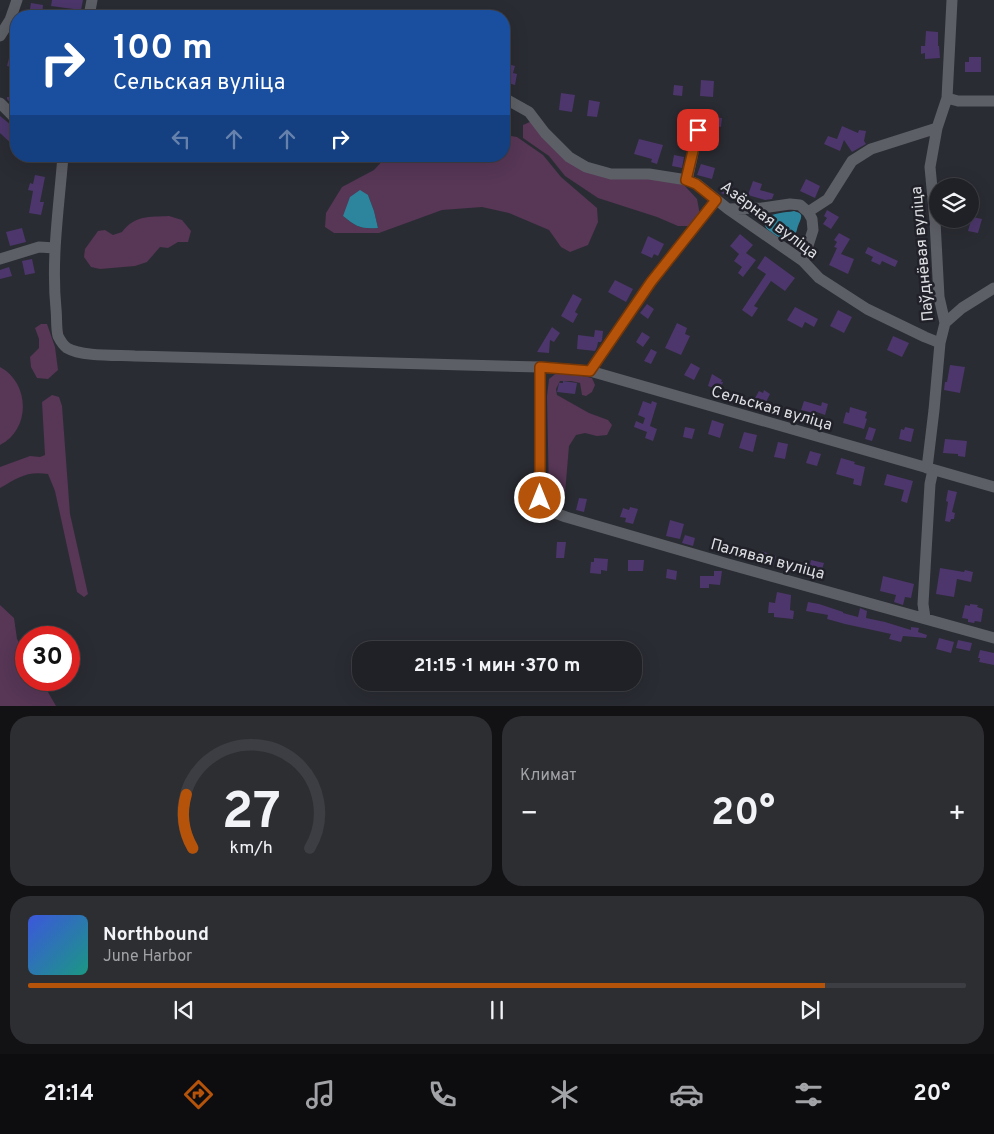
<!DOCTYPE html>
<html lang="ru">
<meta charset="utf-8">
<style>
body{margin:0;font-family:Overpass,sans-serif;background:#2d2e32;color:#f1f3f6;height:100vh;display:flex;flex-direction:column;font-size:19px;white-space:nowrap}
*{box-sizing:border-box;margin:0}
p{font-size:16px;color:#a2a3a7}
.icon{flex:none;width:28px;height:28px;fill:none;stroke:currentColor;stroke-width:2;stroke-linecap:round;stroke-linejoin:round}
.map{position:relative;height:706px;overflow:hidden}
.sheet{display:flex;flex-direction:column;gap:10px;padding:10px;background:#121215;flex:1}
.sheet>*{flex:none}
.guide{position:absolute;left:10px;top:10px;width:500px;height:152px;border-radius:20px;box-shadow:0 5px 20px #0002,0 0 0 1px #3d3e43;background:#1a4fa0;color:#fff;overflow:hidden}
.buttons{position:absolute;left:929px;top:178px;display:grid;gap:10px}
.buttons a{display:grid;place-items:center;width:50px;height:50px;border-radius:50%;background:#202126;box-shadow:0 5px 20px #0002,0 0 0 1px #3d3e43;font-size:25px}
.speed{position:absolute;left:15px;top:626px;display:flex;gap:10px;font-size:25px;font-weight:700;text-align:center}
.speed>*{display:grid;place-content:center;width:65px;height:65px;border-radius:50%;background:#202126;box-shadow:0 5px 20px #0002,0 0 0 1px #3d3e43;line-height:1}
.speed .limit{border:8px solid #d22;background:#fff;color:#111}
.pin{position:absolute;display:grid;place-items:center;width:42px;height:42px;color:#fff;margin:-21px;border-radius:10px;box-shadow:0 2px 8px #0006}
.me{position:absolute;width:55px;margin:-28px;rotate:0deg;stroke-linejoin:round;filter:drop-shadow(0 0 4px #0008)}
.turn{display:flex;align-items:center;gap:18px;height:105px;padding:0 20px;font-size:22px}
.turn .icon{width:65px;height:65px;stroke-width:2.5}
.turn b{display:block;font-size:35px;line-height:42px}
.lanes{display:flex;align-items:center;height:48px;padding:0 20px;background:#0003;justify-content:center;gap:25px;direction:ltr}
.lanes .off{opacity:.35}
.big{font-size:38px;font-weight:700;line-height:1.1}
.sheet .widget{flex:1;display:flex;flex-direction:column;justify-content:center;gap:8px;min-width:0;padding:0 18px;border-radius:20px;background:#2d2e32}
.sheet .dial{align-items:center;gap:0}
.dial svg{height:130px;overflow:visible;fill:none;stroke:#3d3e43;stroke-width:7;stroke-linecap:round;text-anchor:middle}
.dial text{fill:#f1f3f6;stroke:none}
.song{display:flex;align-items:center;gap:15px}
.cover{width:60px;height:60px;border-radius:8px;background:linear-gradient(135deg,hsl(230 70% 55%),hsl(170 70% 35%))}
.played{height:5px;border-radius:2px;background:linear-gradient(90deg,#b45309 85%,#3d3e43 85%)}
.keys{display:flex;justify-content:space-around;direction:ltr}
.heat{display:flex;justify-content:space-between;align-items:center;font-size:28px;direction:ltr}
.sheet .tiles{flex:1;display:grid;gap:10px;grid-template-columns:1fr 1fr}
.widget:last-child{grid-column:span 2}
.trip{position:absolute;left:352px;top:641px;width:290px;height:50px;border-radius:20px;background:#202126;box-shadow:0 5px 20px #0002,0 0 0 1px #3d3e43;font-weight:700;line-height:50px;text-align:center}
.tabs{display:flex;height:80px;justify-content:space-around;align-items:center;background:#0d0d0f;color:#a2a3a7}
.tabs .icon{width:35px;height:35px}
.tabs .current{color:#b45309}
.tabs b{font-size:22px;color:#f1f3f6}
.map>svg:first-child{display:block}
.green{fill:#573656;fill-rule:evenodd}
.water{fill:#2c859d}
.building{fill:#4c366b}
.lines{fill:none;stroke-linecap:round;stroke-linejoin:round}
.minor{stroke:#5d5f66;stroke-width:11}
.route-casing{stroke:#753606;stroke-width:12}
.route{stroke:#b45309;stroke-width:9}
.labels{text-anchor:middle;stroke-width:5;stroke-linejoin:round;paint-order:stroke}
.street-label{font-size:16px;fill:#dddee3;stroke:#212229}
</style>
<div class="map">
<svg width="994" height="707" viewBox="0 0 994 707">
<rect width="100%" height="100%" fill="#2a2c33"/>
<path class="green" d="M532,121L576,165L684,185L697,199L700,215L692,226H678L657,217L598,198L565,176L549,156L523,138V125Z
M504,135L517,137L543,155L561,177L597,208L598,222L588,245L570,252L561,247L549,230L509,213L482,207L442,210L379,233H334L325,227L326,213L342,187L374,170L387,156H504ZM368,195L374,211L378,228C360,229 357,227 343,216Z
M169,216L182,220L191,231L188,242H178L168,248L160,247L147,262L135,266L100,269L91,267L84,257L85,249L98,231L105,230L113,235L122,232C135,215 149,217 169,216Z
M41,324H47L55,347L58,370L48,379L37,378L31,367L30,357L39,348V339L35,328Z
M0,367C30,383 31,429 0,445Z
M559,371L592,378L595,385L592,392L586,396L582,395L580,383L571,381H560L556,389L557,395L589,413L608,420L612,425L607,435L597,436L585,433L576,435L569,446L565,493L560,501L554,502L549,496L547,396L549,379Z
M52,395L59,397L62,406L70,514L88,594L84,597L77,592L55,491L48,474C26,471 18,478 0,488V467L30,456L40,457L45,455L42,402Z
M0,605L14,618L17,639L26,655V680H41L56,706H0Z"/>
<path class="water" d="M360,190L368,195L374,211L378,228C360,229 357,227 343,216L350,197Z
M794,211C796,212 800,212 801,215C802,218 799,223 798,226C797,228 797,232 795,234C789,243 778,238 771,232C765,228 764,225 765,219C774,212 784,213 794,211Z"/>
<path class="building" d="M52,0H83L81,10L51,6Z
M31,3L43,5L42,16H29Z
M926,31L938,32V46H939L940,58L925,59V53L921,54V46H925Z
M10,54L16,56V105H12L7,99V97H9L11,68H15L7,66Z
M969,57H981V72H965V62H969Z
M504,63L515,66L513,73L517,74L515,85L504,82Z
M701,80L714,81L713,97L700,96Z
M674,85L683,86L682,96L673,95Z
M561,93L575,95L572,112L559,110Z
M589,100L600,102L597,117L587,116Z
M0,116L16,129V148L0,133Z
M705,116L722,118L721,127L704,124Z
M842,126L858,133L859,130L866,131L864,141L866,144L852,152L844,140L840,151L824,144L828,136L837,139Z
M639,139L663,145L657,164L651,162L652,159L634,154Z
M674,155L684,157L682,168L672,166Z
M701,164L715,168L712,179L697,175Z
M35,175L45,177L40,202H44L41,215L29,213L33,191L28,190L30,183L33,184Z
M806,179L820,186L815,198L800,191Z
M753,181L762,184L760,190L774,194L772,199L765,200L748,195Z
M724,184L733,187L730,197L721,193Z
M827,210L839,217L831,229L823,224L827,218L824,216Z
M972,217L982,219L978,233L968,231Z
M22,228L26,242L10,246L6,232Z
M839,233L850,239L841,254L854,259L848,274L829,265L837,248L834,247L837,242L834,240Z
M740,234L753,245L746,253L756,260L743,277L738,273L742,267L734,261L739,254L730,246Z
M648,236L664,244L658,256L654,254L652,258L641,253Z
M868,247L898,261L895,267L882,261L880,265L871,261L873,257L865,253Z
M765,256L795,278L785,291L771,281L754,306L758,308L752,317L742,310L766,274L757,268Z
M32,259L35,273L25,275L22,261Z
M9,267L12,276L0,279V270Z
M615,280L633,289L626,302L608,292Z
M573,294L582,299L575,312L578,314L573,323L561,316Z
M647,304L654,309L648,319L640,313Z
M795,307L818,319L814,327L805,322L802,328L787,320Z
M838,310L852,317L844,333L830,326Z
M677,323L687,328L685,334L690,336L681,355L665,348Z
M552,327L560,333L554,342L550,340L549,353L537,352Z
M595,330L603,331L602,340L601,342H598L597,347L595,351L577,349L578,335L594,337Z
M642,332L650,337L643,347L636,342Z
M893,336L909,343L902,357L887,350Z
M651,349L657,352L651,364L644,361Z
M691,363L700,368L694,380L684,375Z
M950,365L965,367L960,393L944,390L945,382H947Z
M712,374L722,380L721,382H723L720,390L708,386Z
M563,381L577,383L575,394L557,392L559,383H563Z
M764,390L770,394L765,404L755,398L759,391L763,393Z
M643,401L651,404L652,401L657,403L650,426L657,429L653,441L645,438L647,432L634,427L636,421L643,424L645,418L638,415Z
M804,401L821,406L822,402L828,404L825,415L814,411V413L801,410Z
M850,407L867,412L865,418L867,419L864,429L843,423L846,412L849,413Z
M712,420L724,424L720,438L708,434Z
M685,427L695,429L692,439L683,437Z
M869,427L876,429L872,441L865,439Z
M905,427L914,429L911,442L899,439L901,429L904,430Z
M744,432L757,435L753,452L739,448Z
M945,439L967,441L965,457L958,456V454L943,453Z
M778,442L788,444L785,459L774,457Z
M810,451L821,454L817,466L806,463Z
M841,458L855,462L854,464L865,467L861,486L853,484L854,479L836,474Z
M887,474L913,481L907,503L901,501L904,490L884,485Z
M948,490L957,492L952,512L955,513L954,519H951L950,522L945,521L948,502L946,501Z
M579,498L587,499L584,512L576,510Z
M630,507L638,509L633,524L625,522L626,518L620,517L623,508L629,510Z
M670,520L684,524L680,539L666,536Z
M685,535L695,538L693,546L682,543Z
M557,542H566L564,558H556Z
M761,551L776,556L773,566L758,562Z
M594,558L608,559L607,571L601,570V574L590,573L591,562H594Z
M628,560H644L643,571H628Z
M811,560L824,563L820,576L808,573Z
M940,568L964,572L965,570L973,572L971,582L957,579L954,597L936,594Z
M667,569L677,571L676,580L666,578Z
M714,571H722L720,585L709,584V588H700V576H714Z
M883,576L914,584L911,598L905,597L903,605L894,602L896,595L880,591Z
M777,592L791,595L790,610L794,611L793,619L774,617V613H768L769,602L775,603Z
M808,602L819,604L843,612V613L858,617L860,608L867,611L866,618L885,622L911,630V627L919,628L918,632L927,635L926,638L903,636L901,642L889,639L891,634L845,624L827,619L828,615L806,611Z
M970,604L978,605L977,607L983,609L981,622L975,621L974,623L968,622V619L962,618L965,605L970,606Z
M939,638L954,642L951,653L936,649Z
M958,640L972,643L970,651L956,648Z
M980,650L994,653V665L979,662L980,658H978Z"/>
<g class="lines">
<path class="minor" d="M89,16L92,0
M0,36L10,20L17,0
M504,98L529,112L545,133L569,157L586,167L611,174H649L687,180L697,184L728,209L803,261L819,278L867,309L925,337L940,343
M947,98L958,101H994
M0,103L16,119
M63,156C59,207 51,258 56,309C57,318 56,328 58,336C60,340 63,345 67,348C82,357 118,355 135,356L540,367L590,371L994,487
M687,180L698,130
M728,209L762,208L790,204L800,205L808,212L828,199L852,161L871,149L937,128
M0,259L39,247L55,248
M803,261L813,230L812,219L808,212
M945,323L962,308L994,288
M540,367V498L550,511L566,517L728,564L994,638
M590,371L651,282L716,200
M927,468L934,410L940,343L945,323L939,297L935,221L930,167L937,128L947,98L952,0
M925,618L923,604L930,484L933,470"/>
</g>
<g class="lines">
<defs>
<path id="route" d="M540,498V367L590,371L651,282L716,200L696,184L686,180L698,130"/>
</defs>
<use href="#route" class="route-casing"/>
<use href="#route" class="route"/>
</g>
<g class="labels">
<g class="street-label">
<text transform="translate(770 219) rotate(37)" y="6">Азёрная вуліца</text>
<text transform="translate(921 254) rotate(-95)" y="6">Паўднёвая вуліца</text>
<text transform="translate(772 407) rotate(16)" y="6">Сельская вуліца</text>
<text transform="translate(768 558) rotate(15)" y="6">Палявая вуліца</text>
</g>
</g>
</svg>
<div class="buttons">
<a><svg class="icon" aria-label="layers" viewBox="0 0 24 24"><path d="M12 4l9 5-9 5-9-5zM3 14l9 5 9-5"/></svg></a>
</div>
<div class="speed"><div class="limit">30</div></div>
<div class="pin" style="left:698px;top:130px;background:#d93025"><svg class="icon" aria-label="arrive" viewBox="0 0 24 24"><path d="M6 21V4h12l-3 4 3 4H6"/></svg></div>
<svg class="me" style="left:540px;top:498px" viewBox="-20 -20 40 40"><circle r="17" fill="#b45309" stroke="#fff" stroke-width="3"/><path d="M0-11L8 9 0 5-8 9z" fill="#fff"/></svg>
<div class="trip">21:15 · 1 мин · 370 m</div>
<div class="guide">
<div class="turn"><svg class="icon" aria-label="right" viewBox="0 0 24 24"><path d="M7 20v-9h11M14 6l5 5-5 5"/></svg><div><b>100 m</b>Сельская вуліца</div></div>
<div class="lanes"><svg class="icon off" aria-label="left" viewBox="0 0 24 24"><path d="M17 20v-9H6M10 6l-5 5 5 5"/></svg><svg class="icon off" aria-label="ahead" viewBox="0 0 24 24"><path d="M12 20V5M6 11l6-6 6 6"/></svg><svg class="icon off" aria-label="ahead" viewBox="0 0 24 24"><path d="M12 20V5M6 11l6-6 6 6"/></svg><svg class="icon" aria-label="right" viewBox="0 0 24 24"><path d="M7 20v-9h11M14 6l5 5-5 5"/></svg></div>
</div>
</div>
<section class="sheet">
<div class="tiles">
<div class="widget dial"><svg viewBox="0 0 100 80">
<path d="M14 69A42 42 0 1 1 86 69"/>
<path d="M14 69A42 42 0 0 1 10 36" stroke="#b45309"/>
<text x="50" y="56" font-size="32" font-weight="700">27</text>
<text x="50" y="72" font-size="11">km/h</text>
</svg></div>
<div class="widget"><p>Климат</p>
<div class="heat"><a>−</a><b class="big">20°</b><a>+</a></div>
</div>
<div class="widget">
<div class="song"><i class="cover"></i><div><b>Northbound</b><p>June Harbor</p></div></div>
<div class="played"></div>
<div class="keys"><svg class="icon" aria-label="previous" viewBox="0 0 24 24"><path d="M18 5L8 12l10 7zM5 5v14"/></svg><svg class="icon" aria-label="pause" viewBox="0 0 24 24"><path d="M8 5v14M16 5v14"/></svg><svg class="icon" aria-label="next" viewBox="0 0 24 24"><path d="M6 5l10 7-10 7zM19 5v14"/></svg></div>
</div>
</div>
</section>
<nav class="tabs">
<b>21:14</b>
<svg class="icon current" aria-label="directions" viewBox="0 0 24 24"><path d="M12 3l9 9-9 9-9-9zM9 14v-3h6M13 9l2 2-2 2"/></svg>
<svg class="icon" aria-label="music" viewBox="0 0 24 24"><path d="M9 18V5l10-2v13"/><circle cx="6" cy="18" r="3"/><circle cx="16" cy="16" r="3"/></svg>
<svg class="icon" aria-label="phone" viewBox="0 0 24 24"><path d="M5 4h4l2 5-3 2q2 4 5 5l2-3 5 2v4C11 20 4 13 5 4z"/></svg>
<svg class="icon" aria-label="climate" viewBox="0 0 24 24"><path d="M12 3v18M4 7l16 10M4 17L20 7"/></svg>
<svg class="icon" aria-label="car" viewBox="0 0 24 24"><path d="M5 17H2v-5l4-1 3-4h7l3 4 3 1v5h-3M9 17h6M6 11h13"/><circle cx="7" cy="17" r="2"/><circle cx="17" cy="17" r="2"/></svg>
<svg class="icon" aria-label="filters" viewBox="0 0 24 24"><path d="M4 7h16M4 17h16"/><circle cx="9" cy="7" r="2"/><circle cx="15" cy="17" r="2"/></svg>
<b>20°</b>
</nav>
